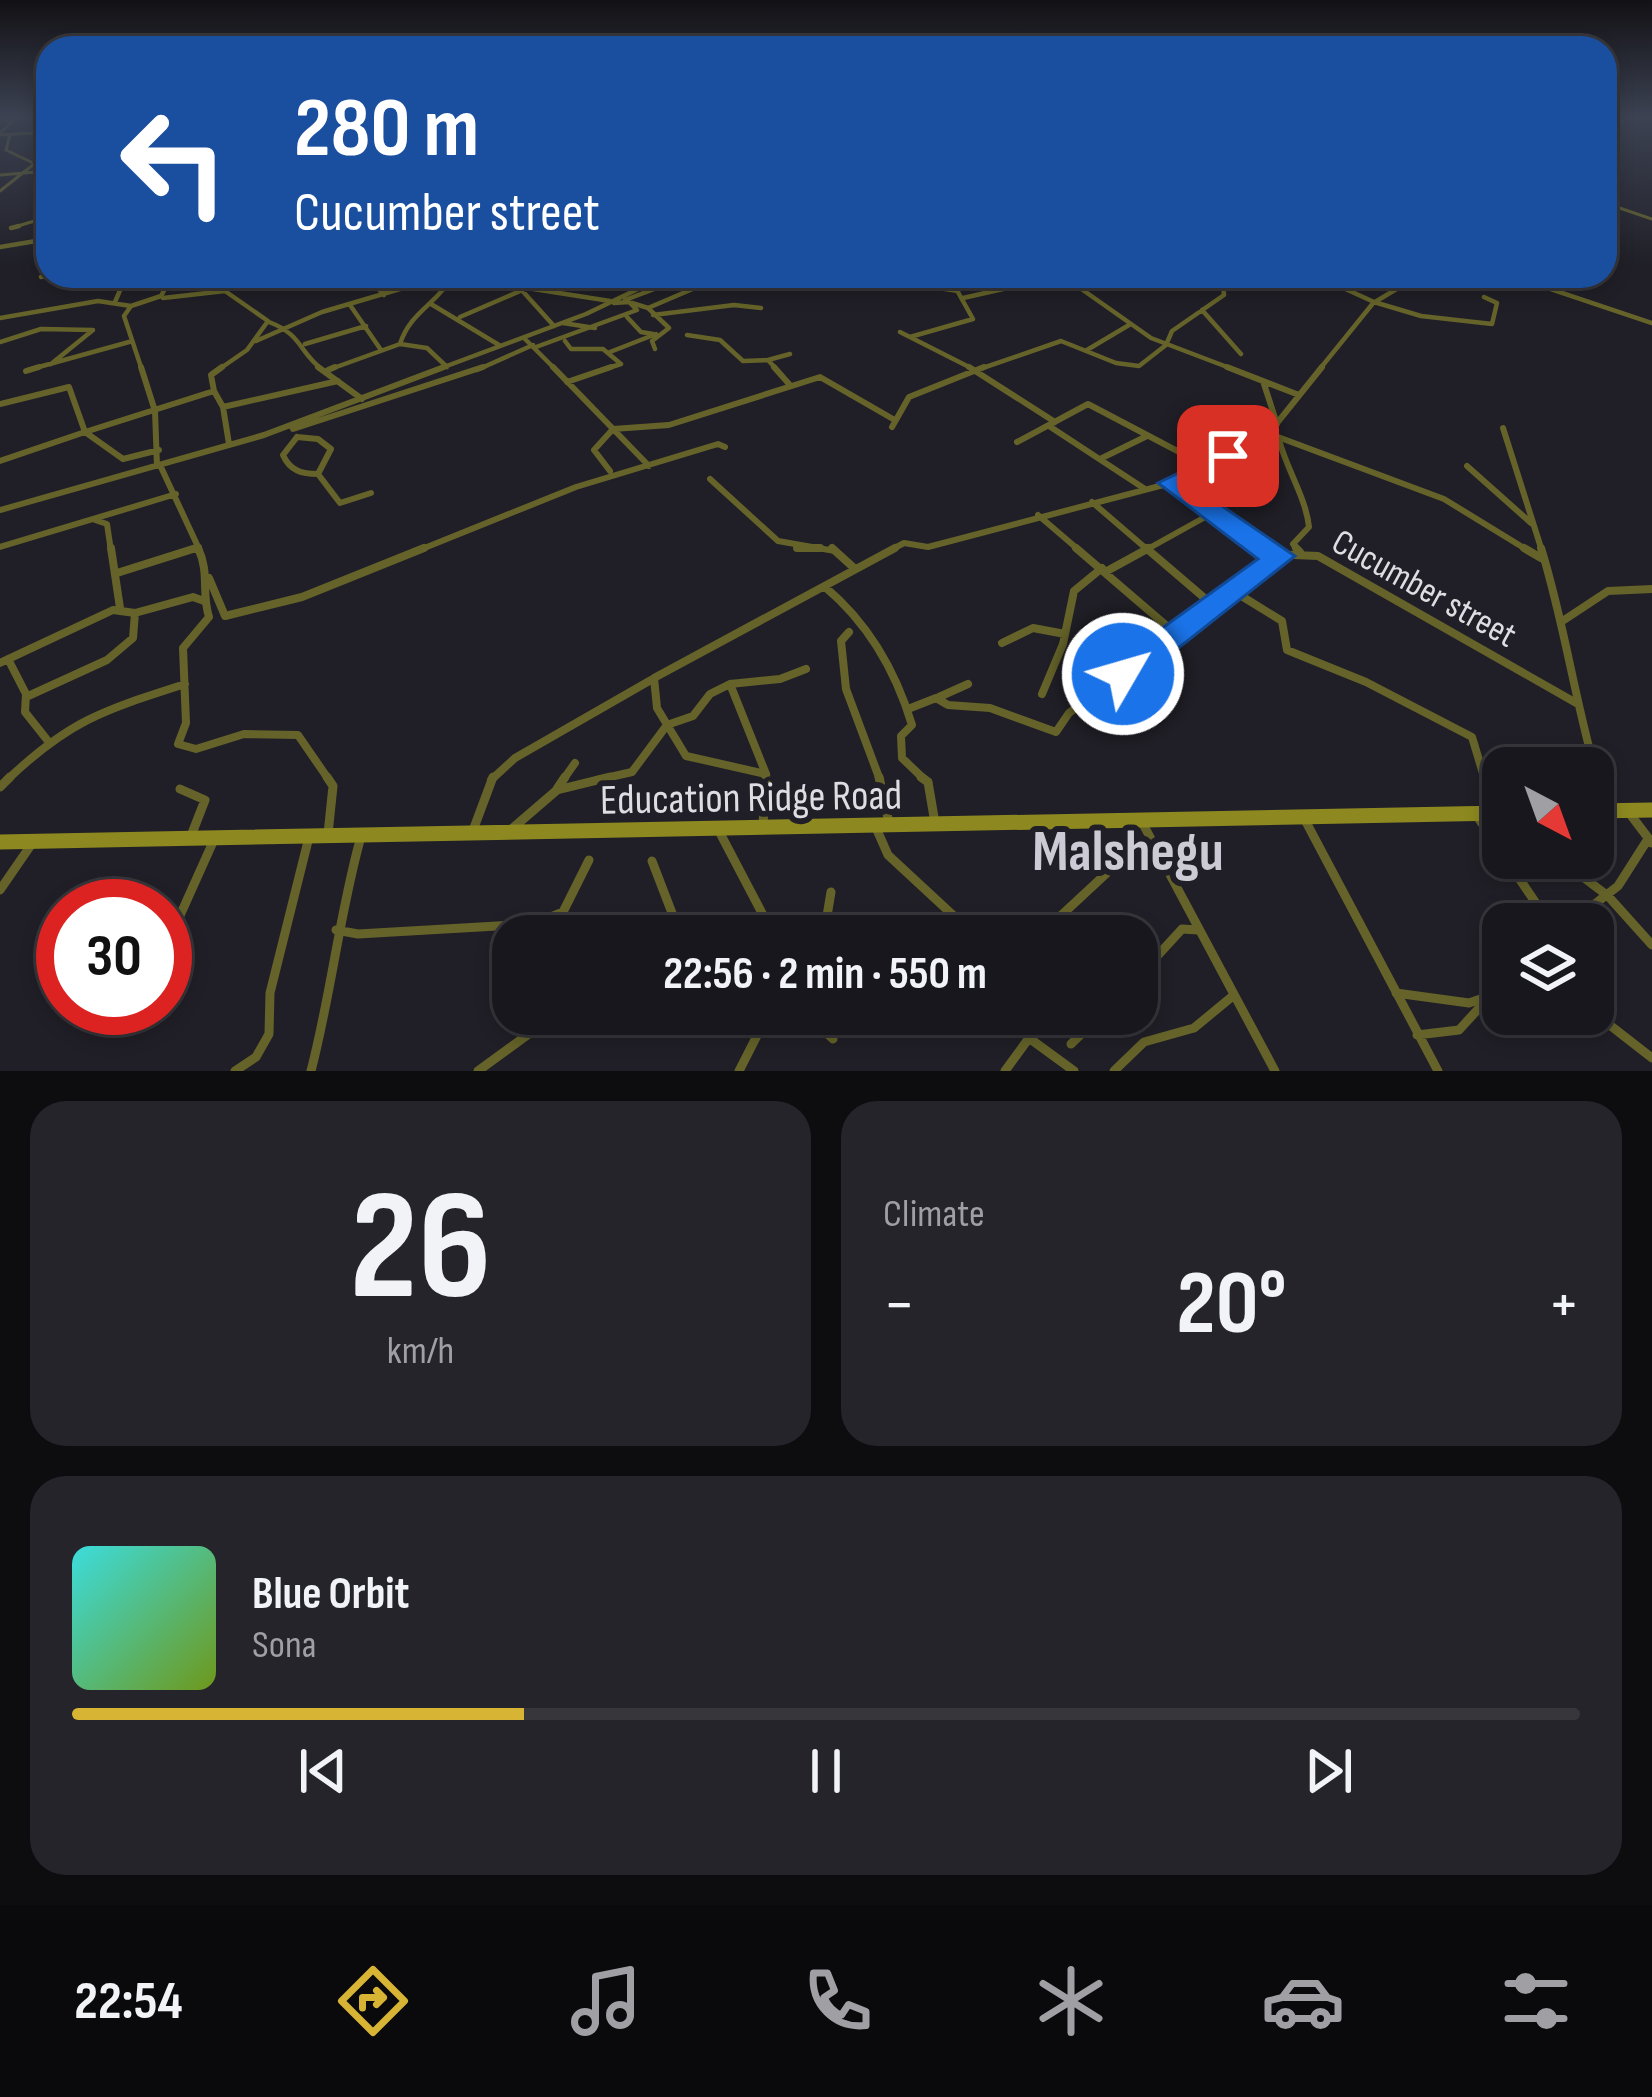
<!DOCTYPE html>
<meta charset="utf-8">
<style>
body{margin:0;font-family:"Sofia Sans Condensed",sans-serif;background:#25242a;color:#f1f3f6;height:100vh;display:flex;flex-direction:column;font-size:45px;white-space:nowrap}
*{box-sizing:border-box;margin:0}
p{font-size:39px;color:#9f9fa4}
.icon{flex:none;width:66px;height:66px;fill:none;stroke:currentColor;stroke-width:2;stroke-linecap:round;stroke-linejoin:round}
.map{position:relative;height:1071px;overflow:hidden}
.sheet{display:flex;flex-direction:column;gap:30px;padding:30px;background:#0d0d10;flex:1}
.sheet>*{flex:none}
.banner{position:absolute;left:36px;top:36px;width:1581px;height:252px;border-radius:36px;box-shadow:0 6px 18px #0003,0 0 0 3px #36363b;background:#1a4fa0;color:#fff;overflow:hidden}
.needle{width:78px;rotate:139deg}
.tools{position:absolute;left:1482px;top:747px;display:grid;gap:24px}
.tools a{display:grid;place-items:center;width:132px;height:132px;border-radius:24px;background:#18171d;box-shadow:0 6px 18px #0003,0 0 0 3px #36363b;font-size:60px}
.speed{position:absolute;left:36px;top:879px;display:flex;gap:24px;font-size:60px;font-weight:700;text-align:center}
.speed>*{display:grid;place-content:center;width:156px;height:156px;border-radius:50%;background:#18171d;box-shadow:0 6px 18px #0003,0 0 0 3px #36363b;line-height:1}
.speed .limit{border:18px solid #d22;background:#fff;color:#111}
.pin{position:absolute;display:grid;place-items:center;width:102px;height:102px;color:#fff;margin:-51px;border-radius:24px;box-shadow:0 6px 18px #0006}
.me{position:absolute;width:132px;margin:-66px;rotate:52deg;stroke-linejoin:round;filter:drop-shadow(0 0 9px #0008)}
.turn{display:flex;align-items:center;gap:42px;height:252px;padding:0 60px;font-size:54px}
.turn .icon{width:156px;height:156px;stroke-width:2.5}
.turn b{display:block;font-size:84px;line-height:102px}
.big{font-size:90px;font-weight:700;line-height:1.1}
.sheet .card{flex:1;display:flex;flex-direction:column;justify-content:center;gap:18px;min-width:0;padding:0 42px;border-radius:36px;background:#25242a}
.sheet .dial{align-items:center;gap:0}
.dial b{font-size:156px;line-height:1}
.song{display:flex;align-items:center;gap:36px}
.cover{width:144px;height:144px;border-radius:18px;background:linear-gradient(135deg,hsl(180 70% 55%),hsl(80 70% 35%))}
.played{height:12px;border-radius:6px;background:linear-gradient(90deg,#d7b434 30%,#36363b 30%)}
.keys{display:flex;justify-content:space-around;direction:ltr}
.heat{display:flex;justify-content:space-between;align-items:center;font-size:66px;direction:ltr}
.sheet .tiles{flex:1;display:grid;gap:30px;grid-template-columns:1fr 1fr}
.card:last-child{grid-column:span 2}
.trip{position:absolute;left:492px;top:915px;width:666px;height:120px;border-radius:36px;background:#18171d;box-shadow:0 6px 18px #0003,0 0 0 3px #36363b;font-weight:700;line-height:120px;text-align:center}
.dock{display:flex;height:192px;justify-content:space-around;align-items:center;background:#0a090c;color:#9f9fa4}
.dock .icon{width:84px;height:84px}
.dock .current{color:#d7b434}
.dock b{font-size:54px;color:#f1f3f6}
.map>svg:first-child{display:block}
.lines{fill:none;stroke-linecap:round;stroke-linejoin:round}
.street-far4{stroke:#656329;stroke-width:3}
.street-far3{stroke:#656329;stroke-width:4.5}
.street-far2{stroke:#656329;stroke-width:6}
.street-far1{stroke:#656329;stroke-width:8}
.street{stroke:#656329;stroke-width:9}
.secondary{stroke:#8d8920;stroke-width:15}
.route{fill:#1a73e8;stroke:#114b97;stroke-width:3}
.labels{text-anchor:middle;stroke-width:12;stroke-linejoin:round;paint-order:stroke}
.street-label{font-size:36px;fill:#dddde2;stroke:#201f27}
.near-street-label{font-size:42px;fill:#dddde2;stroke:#201f27}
.near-district-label{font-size:57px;font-weight:bold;fill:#cccbd5;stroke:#201f27}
</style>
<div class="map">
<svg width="1652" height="1071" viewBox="0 0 1652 1071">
<rect width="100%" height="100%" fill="#201f27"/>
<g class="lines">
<path class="street-far4" d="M0,121H13L0,133
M0,135L48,132
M10,135L6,150L31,162
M0,175L48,171
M0,191L48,153
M1605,203L1652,219
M11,228L48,217"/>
<path class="street-far3" d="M11,228L19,226
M0,247L48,239
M59,276L61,282L121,288L115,302
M367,276L384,295
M509,276L554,326
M860,276L958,291
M1063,276L1151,338L1235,370
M1317,276L1374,302L1319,370
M1512,276L1652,323
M41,277L48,275
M1410,283L1458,285L1467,280
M1075,285L1112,276
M524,286L546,276
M168,287L198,276
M163,298L225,291
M963,298L1021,285
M625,300L689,276
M1374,302L1421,316L1492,324L1497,303L1484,297
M1375,302L1418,276
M632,303L648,308L669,328L652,341L655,349
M431,304L499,345
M350,305L381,350
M648,308L723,276
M1202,310L1241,354
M653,315L734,305L761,308
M460,317L527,288L610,301
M627,317L641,332L653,334
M0,318L98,301L131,306
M269,322C303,335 299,353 323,370
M563,323L595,328
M900,332L975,370
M687,335L720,340L743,361L768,360L777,370
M910,337L973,319L949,276
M524,338L556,370
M256,341L322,312L444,276
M565,341L571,349H603L621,364L602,370
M0,342L41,329L93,330L51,364
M305,344L366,326
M400,344L427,348L447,367
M536,347L637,310L629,302L614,303
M1087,350L1129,325
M610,352L656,334
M768,360L790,354
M28,370L129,342
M142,370L124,316L131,306L161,296L172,276
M218,370L247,350L268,321L225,291L227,284L249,276
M328,370L400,344C410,312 437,304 453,276
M436,370L586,314L665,276
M477,370L533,345
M977,370L1061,341L1116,363L1139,366L1166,345L1172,331L1224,295L1223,285L1201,276"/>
<path class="street-far2" d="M141,367L155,411L157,466
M318,367L362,399
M553,367L649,466
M774,367L789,384
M969,367L1055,422
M1227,367L1299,395
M328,370L335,367
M26,371L39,367
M567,382L611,367
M1264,384L1277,424
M214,391L223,407L338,381
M0,404L69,387L85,432L0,461
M223,407L229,444
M1049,426L1145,489
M892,427L909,397L984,367
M1503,428L1542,551
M293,429L483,367
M613,429L669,425L820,377L893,419
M1270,434L1444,499L1529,551
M297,437L318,439L331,449L318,474
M297,437L283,455C290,471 302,474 318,474
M1279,440C1287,470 1306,498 1309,527L1293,544L1299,551
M1017,442L1088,404L1204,465
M159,450L123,459L85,432L214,391L211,375L222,367
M1102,458L1147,436
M160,465L200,551
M1467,466L1531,523
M610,471L594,450L613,429
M318,474L340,503L371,493
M710,479L778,541L835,551
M1092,502L1149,551
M0,510L264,435L444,367
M1038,515L1080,551
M95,520L107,524L111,551
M0,547L176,494
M187,551L199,547
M417,551L576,487L718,444L725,447
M889,551L904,543L928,547L1171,483
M1144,551L1216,511
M1266,551L1226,517L1171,483L1269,433L1322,367"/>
<path class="street-far1" d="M111,548L120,608
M198,548C210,573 201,592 209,617L183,648L186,723L178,744L196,749L244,734L298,735L329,780
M797,548H820
M832,548L854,568
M1076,548L1175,633
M1146,548L1215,607
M1263,548L1270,554L1318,556L1578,704
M1296,548L1300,552
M1524,548L1541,558
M1541,548C1565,625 1575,703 1598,780
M1107,571L1149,548
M117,573L196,548
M209,578L225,616L302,597L424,548
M825,587C868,623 896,672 912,725L901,736L902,758L925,780
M1235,592L1282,621L1287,650L1366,682L1472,737L1485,780
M1564,620L1608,591L1652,589
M849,632L841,641L846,689L880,780
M1002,643L1033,628L1065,634
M8,659L26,694L25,712L48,741
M0,663L113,610L135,613L193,597L204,601
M730,684L766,774
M1042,694L1063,644L1074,591L1102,568
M26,697L107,660L133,638L135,613
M939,697L968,684
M908,709L936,698L948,705L990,708L1056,732L1069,713L1279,558
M7,780C70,720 104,710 185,684
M491,780L515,758L651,680
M563,780L575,763
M597,780L632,772L667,725L693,716L710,694L730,684L780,679L806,669
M766,780V774L686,756L657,708L654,678L895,548"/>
<path class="street" d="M327,777L333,786L328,834
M879,777L889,823
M921,777L928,782L935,823
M1484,777L1494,813
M1597,777L1606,808
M0,787L10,777
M180,789L205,800L191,836
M557,789L565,777
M1630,814L1652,843
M1477,816L1550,924
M1305,820L1438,1071
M1143,824L1275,1071
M763,825L766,777
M514,827L557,790L610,777
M877,830L888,855L956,918
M472,833L493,777
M720,833L774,936
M1558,858L1608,896L1652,945
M652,861L677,926L670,936
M0,890L31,845
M1569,924L1618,886L1648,839
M336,930L358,934L534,924L563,912L589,860
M799,936L827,916L831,892
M1039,936L1109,871L1155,852
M165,949L213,842
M1137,978L1182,929L1198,930
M1396,993L1469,1003L1489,996
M1593,1012L1652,1058
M806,1014L833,1039
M1417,1035L1459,1030L1503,982
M1029,1038L1074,1071
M1071,1044L1102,1014
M235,1071L256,1057L269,1034L270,993L308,841
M311,1071C331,994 339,917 360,840
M478,1071L556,1014
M739,1071L768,1014
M1005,1071L1029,1038L1026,1014
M1114,1071L1144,1042L1194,1028L1234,995"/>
<path class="secondary" d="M1593,811L1652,810
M0,842L1503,813"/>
</g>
<linearGradient id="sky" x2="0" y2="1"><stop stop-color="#121115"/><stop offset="0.44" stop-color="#3c4252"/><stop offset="1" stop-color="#3c4252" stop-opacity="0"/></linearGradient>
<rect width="1652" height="266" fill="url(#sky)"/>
<path class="route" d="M1228,449L1240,456L1236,461L1190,484L1295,556L1134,683H1111L1107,674L1111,665L1258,559L1158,483Z"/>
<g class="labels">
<g class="street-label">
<text transform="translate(1425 587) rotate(29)" y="13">Cucumber street</text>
</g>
<g class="near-street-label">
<text transform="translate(751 796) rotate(-1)" y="15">Education Ridge Road</text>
</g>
<g class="near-district-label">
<text x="1128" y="870">Malshegu</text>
</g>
</g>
</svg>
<div class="tools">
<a><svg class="needle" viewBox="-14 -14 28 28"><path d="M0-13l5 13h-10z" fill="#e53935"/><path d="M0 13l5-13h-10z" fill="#9f9fa4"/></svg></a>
<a><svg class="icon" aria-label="layers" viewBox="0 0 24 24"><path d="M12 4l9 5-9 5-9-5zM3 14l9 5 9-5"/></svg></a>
</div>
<div class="speed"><div class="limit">30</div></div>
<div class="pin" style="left:1228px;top:456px;background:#d93025"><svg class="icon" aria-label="arrive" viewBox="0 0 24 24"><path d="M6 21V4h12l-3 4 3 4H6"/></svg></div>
<svg class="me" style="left:1123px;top:674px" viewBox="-20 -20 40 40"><circle r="17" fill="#1a73e8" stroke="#fff" stroke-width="3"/><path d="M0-11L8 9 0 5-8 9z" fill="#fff"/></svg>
<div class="trip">22:56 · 2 min · 550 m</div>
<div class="banner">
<div class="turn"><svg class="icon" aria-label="left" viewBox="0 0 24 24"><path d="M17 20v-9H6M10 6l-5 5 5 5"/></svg><div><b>280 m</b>Cucumber street</div></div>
</div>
</div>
<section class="sheet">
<div class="tiles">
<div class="card dial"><b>26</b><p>km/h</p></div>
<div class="card"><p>Climate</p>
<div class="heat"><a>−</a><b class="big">20°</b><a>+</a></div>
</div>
<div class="card">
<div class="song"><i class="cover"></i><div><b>Blue Orbit</b><p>Sona</p></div></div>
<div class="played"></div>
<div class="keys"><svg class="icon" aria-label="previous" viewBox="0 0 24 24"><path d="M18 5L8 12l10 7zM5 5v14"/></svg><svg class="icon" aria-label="pause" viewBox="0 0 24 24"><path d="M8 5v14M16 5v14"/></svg><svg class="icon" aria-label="next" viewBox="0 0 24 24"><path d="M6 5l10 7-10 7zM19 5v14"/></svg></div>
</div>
</div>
</section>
<nav class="dock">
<b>22:54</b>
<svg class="icon current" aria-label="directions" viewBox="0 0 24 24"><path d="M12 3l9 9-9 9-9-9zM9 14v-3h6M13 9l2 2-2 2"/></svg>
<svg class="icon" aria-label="music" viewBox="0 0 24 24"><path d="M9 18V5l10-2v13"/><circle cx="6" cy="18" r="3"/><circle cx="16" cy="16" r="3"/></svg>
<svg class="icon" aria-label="phone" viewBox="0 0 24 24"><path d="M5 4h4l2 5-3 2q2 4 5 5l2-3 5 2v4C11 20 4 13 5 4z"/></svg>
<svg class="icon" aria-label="climate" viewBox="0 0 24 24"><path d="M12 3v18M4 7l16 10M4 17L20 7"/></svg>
<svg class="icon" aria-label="car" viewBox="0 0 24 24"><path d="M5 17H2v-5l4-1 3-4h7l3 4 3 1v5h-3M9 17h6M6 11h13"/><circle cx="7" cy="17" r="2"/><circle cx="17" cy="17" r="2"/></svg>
<svg class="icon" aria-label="filters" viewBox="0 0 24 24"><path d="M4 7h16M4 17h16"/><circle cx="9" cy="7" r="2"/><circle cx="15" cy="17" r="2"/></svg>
</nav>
